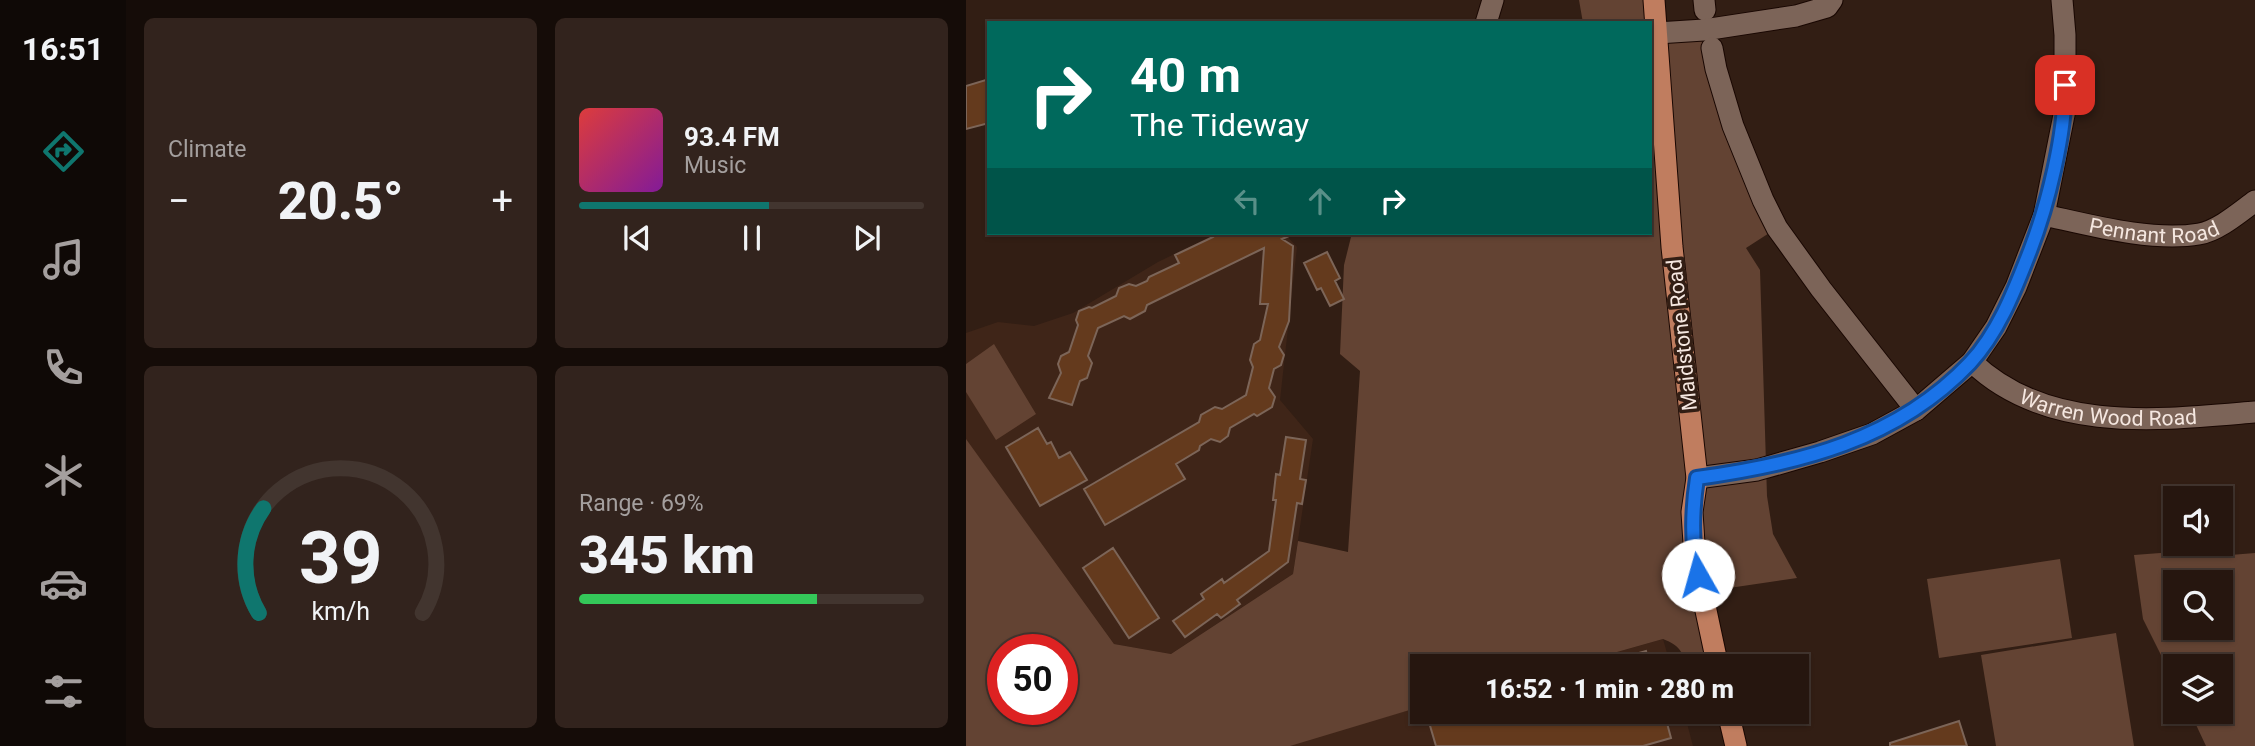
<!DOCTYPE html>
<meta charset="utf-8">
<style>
body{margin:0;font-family:Roboto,sans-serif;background:#32231d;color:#f1f3f6;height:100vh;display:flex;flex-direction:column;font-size:26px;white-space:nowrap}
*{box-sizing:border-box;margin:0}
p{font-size:23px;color:#a49f9e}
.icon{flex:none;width:38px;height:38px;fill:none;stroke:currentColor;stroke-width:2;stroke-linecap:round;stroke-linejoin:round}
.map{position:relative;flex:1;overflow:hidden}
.drawer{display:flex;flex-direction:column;gap:18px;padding:18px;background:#150c08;width:840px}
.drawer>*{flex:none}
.top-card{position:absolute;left:21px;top:21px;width:665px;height:214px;border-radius:0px;box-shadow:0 2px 5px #0004,0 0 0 2px #42352f;background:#00695c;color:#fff;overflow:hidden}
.controls{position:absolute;left:1197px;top:486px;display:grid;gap:14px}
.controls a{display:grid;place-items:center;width:70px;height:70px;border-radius:0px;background:#26160f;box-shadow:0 2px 5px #0004,0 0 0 2px #42352f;font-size:35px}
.speed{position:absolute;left:21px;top:634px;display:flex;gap:14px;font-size:35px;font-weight:700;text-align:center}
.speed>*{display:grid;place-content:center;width:91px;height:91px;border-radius:50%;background:#26160f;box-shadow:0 2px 5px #0004,0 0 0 2px #42352f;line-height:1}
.speed .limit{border:10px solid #d22;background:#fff;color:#111}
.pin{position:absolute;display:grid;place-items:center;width:60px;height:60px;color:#fff;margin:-30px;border-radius:14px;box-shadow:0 4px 10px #0006}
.me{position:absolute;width:77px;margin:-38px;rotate:353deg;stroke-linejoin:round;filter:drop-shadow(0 0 5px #0008)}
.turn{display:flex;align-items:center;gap:24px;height:147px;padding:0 28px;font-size:32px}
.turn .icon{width:91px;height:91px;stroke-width:2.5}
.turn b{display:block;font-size:49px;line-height:60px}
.lanes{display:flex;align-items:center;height:66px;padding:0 28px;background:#0003;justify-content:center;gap:35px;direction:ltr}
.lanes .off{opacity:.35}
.big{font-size:52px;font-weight:800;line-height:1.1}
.drawer .widget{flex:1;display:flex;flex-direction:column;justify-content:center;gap:10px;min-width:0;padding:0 24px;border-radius:10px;background:#32231d}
.drawer .dial{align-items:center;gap:0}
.dial svg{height:182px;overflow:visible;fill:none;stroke:#42352f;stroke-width:7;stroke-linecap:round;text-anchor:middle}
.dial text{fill:#f1f3f6;stroke:none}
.song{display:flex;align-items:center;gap:21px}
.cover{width:84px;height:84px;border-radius:10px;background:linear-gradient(135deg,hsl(0 70% 55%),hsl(290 70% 35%))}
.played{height:7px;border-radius:4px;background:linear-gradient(90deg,#0f766e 55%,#42352f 55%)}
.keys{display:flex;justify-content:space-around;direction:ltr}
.heat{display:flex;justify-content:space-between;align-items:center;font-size:38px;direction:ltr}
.charge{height:10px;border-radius:5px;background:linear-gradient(90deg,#34c759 69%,#42352f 0)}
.drawer .tiles{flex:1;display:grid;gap:18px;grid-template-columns:repeat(2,1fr)}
.trip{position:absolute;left:444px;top:654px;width:399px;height:70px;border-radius:0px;background:#26160f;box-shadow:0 2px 5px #0004,0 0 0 2px #42352f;font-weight:800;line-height:70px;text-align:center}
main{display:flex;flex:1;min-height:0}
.dock{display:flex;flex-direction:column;width:126px;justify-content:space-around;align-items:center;background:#0f0906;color:#a49f9e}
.dock .icon{width:49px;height:49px}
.dock .on{color:#0f766e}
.dock b{font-size:32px;color:#f1f3f6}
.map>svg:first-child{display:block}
.built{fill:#3f2518}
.green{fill:#634333;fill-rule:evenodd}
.building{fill:#643a1d;stroke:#7c6558;stroke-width:2}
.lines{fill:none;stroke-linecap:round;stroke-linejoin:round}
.minor-casing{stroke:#190702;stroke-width:23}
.major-casing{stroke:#190702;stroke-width:23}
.minor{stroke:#7c6458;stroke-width:21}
.major{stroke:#c07d5f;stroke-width:21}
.route-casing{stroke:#114b97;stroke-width:18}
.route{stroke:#1a73e8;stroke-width:12}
.labels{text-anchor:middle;stroke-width:7;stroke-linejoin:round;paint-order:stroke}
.street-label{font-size:21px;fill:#f5e7e0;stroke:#321e14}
</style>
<main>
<nav class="dock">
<b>16:51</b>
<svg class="icon on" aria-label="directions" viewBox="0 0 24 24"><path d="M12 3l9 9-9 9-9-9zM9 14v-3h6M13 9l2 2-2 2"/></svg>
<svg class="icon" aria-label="music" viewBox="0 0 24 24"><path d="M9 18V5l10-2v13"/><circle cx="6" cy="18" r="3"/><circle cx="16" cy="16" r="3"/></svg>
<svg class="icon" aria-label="phone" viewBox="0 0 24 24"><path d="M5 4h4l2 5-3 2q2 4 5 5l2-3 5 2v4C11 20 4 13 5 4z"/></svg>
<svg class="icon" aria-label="climate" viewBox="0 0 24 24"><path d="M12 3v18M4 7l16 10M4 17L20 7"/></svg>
<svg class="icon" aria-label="car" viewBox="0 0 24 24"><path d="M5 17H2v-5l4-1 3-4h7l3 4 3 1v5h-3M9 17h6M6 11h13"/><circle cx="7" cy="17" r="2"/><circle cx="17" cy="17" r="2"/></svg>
<svg class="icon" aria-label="filters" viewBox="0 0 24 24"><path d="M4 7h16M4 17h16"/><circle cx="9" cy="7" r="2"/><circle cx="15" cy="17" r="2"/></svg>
</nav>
<section class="drawer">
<div class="tiles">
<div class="widget"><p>Climate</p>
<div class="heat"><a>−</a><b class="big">20.5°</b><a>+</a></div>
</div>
<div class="widget">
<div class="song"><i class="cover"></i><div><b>93.4 FM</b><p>Music</p></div></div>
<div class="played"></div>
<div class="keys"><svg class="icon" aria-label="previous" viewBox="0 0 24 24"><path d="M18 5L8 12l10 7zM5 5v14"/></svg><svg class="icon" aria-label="pause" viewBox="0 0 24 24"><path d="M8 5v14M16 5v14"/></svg><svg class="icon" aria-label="next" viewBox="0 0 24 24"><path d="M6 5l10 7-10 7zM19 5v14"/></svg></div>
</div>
<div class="widget dial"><svg viewBox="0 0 100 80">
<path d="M14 69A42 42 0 1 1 86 69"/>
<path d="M14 69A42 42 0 0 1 16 23" stroke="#0f766e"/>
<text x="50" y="56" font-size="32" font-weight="700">39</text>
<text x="50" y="72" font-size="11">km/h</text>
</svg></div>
<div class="widget"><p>Range · 69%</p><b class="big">345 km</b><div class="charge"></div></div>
</div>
</section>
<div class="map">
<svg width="1289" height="746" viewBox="0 0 1289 746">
<rect width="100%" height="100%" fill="#321e14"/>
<path class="built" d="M252,233H318L331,247L314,400L347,439L327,574L205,654L148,644L0,440V333L32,322L68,326L107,313L192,262Z
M697,639L705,667H598Z
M457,706V712H718L727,746H315Z"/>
<path class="green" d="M613,0H688L691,33L738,30L811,228L780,248L794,270L801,496L807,534L831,578L736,592L752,667H722C716,651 713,645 697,639L598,667H457V706L324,746H0V439L148,644L205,654L327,574L332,541L382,552L394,371L374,354L378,265L386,233H684V23H617ZM37,649H96V709H37Z
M28,344L70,414L30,440L0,392V364Z
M1247,549L1252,556L1289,553V746H1240L1224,712H1255V667H1209V683L1177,619L1168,555ZM1209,583H1255V628H1209Z
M1094,559L1106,638L973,658L961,579Z
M1150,633L1168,746H1030L1015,655Z"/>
<path class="building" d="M23,79V123L0,129V86Z
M245,233H330L316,239L327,246L323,321L313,347L318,355L315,365L308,369L303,388L309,397L306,407L291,416L288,414L264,428L262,436L254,442L245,439L234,446L233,450L210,464L219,479L139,525L118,489L233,422L235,415L249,407L256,409L280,395L287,367L284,360L288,344L294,340L302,304H294L298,248L181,305L179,311L164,319L158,316L132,328L122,356L126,363L121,378L114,381L106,405L83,398L95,373L92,364L95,356L103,352L112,325L110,320L113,311L123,307L126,308L150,296L153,288L163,284L170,286L181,281L183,277L213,263L209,255L247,237Z
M361,252L374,278L369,281L378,299L364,306L355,288L351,290L338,263Z
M72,428L81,444L85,442L93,458L104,452L121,480L74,506L40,447Z
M320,437L340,440L334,479L340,480L336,504L331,503L322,562L271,600L274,604L255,618L251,614L219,637L207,621L238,599L235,594L256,579L258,583L303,551L310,500H307L310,474L314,475Z
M147,548L193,618L163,638L117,568Z
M680,651L684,667H637V663Z
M460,712H698L705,738L677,746H470Z
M993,721L1001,746H924V743Z"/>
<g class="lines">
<defs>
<g id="minor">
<path d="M738,0L739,10"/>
<path d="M520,23L527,0"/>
<path d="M691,33L738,30L830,16L861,7L866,0"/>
<path d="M746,48L750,69L767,126L797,200L811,228L855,289L950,410"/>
<path id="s1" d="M1078,215C1124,225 1186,242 1233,234C1252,231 1274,212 1289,201"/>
<path id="s2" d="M1006,362C1081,434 1194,420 1289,412"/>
<path d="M731,478L791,470L854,452L906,434L950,410L1006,362L1030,327L1050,287L1078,215L1099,110V35L1096,0"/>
</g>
<path id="major" d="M688,0L706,247L731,478L726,512L729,559L752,667
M762,712L770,746"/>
</defs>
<use href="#minor" class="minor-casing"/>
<use href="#major" class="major-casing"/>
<use href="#minor" class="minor"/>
<use href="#major" class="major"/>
</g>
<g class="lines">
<defs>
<path id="route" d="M732,575C725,542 726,511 731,478C833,464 931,440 1004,363C1033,332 1049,289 1064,251C1082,204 1099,136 1099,85"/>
</defs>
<use href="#route" class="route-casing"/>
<use href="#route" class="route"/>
</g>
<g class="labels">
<g class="street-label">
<text dy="7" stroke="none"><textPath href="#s1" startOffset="112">Pennant Road</textPath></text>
<text transform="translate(716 335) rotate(-96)" y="7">Maidstone Road</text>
<text dy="7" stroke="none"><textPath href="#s2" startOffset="149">Warren Wood Road</textPath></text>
</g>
</g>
</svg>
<div class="controls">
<a><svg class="icon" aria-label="sound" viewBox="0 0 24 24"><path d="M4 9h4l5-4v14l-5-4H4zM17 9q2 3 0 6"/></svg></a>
<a><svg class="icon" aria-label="search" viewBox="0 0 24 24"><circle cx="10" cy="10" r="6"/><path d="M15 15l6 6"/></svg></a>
<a><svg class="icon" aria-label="layers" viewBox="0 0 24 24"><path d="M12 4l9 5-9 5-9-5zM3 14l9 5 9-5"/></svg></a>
</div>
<div class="speed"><div class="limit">50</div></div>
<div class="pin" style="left:1099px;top:85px;background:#d93025"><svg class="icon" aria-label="arrive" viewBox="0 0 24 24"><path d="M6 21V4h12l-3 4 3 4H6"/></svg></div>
<svg class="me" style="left:732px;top:575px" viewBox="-20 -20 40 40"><circle r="19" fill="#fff"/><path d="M0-13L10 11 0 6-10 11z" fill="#1a73e8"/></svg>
<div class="trip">16:52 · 1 min · 280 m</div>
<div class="top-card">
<div class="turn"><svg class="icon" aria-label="right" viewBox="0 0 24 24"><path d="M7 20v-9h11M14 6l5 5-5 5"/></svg><div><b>40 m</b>The Tideway</div></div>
<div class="lanes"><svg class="icon off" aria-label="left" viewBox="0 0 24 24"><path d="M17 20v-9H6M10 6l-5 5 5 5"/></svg><svg class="icon off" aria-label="ahead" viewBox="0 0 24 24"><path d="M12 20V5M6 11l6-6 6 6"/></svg><svg class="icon" aria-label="right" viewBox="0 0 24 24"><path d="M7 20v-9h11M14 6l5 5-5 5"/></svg></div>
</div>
</div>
</main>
